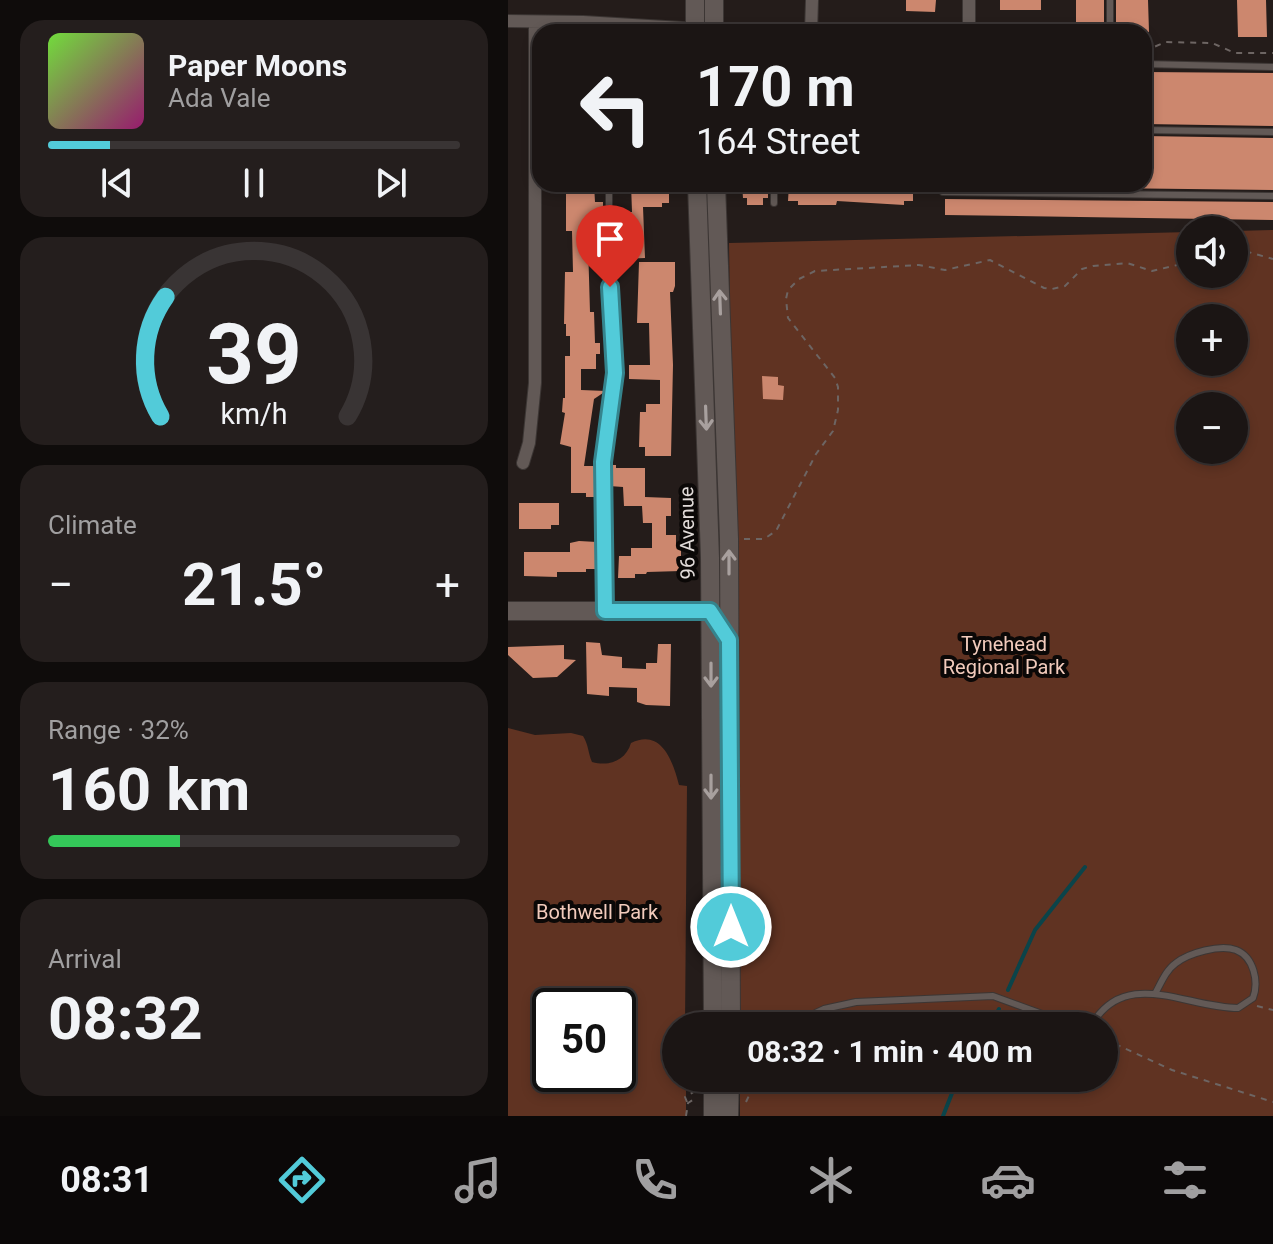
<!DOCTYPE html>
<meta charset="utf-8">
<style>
body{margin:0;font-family:Roboto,sans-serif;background:#241e1d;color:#f1f3f6;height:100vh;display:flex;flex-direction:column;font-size:30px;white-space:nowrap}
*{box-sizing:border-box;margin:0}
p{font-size:26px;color:#a09fa0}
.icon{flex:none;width:44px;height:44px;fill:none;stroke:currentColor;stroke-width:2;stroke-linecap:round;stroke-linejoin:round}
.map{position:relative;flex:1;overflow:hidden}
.panel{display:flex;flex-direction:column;gap:20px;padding:20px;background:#0f0c0b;width:508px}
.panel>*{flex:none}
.banner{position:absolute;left:24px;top:24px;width:620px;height:168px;border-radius:24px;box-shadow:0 4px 12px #0003,0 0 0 2px #393434;background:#1b1514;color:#f1f3f6;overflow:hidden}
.fabs{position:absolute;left:668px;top:216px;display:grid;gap:16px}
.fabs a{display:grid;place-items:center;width:72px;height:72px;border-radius:50%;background:#1b1514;box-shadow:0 4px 12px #0003,0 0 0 2px #393434;font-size:40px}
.speed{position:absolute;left:24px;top:988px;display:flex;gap:16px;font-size:40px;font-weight:700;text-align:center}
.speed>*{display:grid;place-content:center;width:104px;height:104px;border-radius:50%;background:#1b1514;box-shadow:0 4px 12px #0003,0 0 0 2px #393434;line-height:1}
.speed .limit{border:4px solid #111;border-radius:12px;background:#fff;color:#111}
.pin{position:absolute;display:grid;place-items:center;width:68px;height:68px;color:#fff;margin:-82px -34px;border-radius:50% 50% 50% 0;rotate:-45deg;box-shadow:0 0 8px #0007}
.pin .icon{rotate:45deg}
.me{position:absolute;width:88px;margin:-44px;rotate:0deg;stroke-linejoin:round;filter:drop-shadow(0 0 6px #0008)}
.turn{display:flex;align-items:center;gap:28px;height:168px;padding:0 32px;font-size:36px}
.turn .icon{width:104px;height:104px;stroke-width:2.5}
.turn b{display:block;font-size:56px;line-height:68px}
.big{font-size:60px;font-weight:700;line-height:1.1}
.panel .widget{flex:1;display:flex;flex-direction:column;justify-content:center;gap:12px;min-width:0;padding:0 28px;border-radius:24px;background:#241e1d}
.panel .dial{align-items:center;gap:0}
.dial svg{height:208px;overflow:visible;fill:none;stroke:#393434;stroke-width:7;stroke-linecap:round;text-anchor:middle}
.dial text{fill:#f1f3f6;stroke:none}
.song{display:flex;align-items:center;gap:24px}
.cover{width:96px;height:96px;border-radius:12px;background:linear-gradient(135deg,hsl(100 70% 55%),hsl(320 70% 35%))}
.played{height:8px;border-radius:4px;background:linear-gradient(90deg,#52cbd9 15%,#393434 15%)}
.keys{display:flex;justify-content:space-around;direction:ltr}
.heat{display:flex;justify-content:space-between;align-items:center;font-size:44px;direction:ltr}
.charge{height:12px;border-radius:6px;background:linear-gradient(90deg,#34c759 32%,#393434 0)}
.trip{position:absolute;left:154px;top:1012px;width:456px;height:80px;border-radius:40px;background:#1b1514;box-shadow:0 4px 12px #0003,0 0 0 2px #393434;font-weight:700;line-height:80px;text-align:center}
.menu{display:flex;height:128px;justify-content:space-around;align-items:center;background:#0b0808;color:#a09fa0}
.menu .icon{width:56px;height:56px}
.menu .current{color:#52cbd9}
.menu b{font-size:36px;color:#f1f3f6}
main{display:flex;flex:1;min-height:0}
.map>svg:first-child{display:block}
.green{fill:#603322;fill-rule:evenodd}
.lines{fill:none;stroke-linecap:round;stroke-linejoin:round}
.stream{stroke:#0b444a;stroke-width:4}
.building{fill:#cc876e}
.lane-casing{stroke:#3c3634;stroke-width:8}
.street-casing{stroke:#3c3634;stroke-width:14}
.secondary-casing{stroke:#3c3634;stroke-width:20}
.path{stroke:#6d6563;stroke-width:2;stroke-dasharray:6 6;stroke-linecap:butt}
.lane{stroke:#625956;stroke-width:6}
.street{stroke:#625956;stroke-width:12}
.secondary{stroke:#625956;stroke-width:18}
.oneway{stroke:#a8a09e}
.route-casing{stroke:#35848d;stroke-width:20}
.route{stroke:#52cbd9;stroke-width:14}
.labels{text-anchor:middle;stroke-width:8;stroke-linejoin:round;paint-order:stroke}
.street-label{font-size:20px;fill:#e1dbd9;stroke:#0b0807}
.park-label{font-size:20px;fill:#f2cbbc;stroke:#0b0807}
</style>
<main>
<section class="panel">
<div class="widget">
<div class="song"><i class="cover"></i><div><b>Paper Moons</b><p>Ada Vale</p></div></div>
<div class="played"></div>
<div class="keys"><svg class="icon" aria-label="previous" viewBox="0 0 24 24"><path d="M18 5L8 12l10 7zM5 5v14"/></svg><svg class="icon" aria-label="pause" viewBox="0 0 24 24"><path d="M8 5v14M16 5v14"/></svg><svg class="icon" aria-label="next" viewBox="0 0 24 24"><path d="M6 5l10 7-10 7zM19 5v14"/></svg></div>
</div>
<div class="widget dial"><svg viewBox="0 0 100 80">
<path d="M14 69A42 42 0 1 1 86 69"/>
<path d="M14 69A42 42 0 0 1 16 23" stroke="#52cbd9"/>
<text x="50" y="56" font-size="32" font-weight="700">39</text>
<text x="50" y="72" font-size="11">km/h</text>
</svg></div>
<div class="widget"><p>Climate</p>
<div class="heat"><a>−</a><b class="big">21.5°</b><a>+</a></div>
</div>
<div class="widget"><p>Range · 32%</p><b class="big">160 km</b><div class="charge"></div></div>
<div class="widget"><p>Arrival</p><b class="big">08:32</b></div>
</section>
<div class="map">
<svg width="765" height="1116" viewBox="0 0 765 1116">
<rect width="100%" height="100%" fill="#241c1a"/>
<path class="green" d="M765,230V1116H232V1078H596V1026H232L221,243L682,232V274H726V231ZM682,318H726V362H682ZM682,406H726V450H682Z
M0,728L27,735L63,733L75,736C81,746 80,753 84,762C102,767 118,760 123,743C154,728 165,762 171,785L179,786L177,1026H168V1078H178V1116H0ZM42,1006H110V1074H42Z"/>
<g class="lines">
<path class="stream" d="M500,990L527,930L577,867
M482,1026L491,1009
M435,1116L450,1078"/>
</g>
<path class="building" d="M398,0H428L427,12L398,11Z
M492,0H533V10H492Z
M568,0H596V25L599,30H568Z
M608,0H640L641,32L605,30L608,25Z
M729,0H758L759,37H730Z
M636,72L765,73V126L636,124Z
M636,136L765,138V190L511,187V184H636Z
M58,184H86L87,202H95V212H84V243H80L82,312H86L87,343H92V354H88V369H73V390L98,391L86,399L76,466H89L88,497H78V493H63V447L52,444L57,413L54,412L55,398H57V356H62V336H58V324H56L57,272H65L64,231H58Z
M123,184H161V203H154V207H135L137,258L114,259V233H117L119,212H124Z
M234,184H260V198H255V205H239V198H235Z
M281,184H405V201H396V205L329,201L328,205H290V201H280Z
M437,199L765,202V220L437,215Z
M131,262H167V286L165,292H162L165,365L163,456H137V447H131L132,412H138V404H152V380L121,379V365H142L141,323H129Z
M254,376L270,377V385L276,386L275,400L255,399Z
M101,465H108V468H137V497L163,498V516H158V535H168V545H173V571L139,572L138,574H127V578H110L111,556H123V548H144V523H135L134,506H116L115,487L101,486Z
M11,503H51V525H43V529H11Z
M71,541L89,542L88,569H78V572H49V577L16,576V552H62V543Z
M78,642L92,643L94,655L114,657V668L138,669V663H149L150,644H163L162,706L138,705L129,702V688L101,687V696L79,694Z
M56,645V659L68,660L49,677L25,678L0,655V647Z"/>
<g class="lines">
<defs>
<path id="lane" d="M602,0V25
M636,64L765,67
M636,130L765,132
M266,184V203
M435,192L765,196
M97,608L95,462L107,373L101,269V184
M280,1026L316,1009L348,1002L485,996L567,1026
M583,1026C617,966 678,1008 730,1008L745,998C751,982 746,957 728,950C712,944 681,953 668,963C658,970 653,983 647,994"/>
<path id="street" d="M461,0V32
M0,21L75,22L240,32
M303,32L304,0
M15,463L21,443L27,383V22"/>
<path id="secondary" d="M206,0V32
M187,32V0
M189,184L202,558L205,1026
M208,184L221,539L223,1026
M0,611H202L208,620
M205,1078V1116
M221,1116L222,1078"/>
</defs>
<use href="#lane" class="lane-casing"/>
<use href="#street" class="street-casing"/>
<use href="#secondary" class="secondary-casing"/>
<path class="path" d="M474,26L536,28L543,32
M636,51L658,42L704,43L727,53H765
M726,248L765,259
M236,539H256L268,531L308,454L325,431L330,410V387L327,378L280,318L278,299L280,290L291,279L307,271L411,265L437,270L482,260L536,288L544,289L557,286L574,269L585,266L619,263L644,271L682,262
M749,1006L765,1010
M596,1039L664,1070L765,1102
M179,1102L177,1097L191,1089
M238,1102L249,1078
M178,1116L180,1103L188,1098"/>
<use href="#lane" class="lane"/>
<use href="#street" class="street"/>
<use href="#secondary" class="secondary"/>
</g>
<defs><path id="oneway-shaft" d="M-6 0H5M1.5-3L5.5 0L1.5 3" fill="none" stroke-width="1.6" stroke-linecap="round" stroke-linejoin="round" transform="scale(2)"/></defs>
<g class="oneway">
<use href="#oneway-shaft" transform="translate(212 302) rotate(-92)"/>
<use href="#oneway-shaft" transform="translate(198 418) rotate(88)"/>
<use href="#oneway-shaft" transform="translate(221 562) rotate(-90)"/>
<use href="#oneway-shaft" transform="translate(203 675) rotate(90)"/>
<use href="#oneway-shaft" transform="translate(203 787) rotate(90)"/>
</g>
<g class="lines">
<defs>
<path id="route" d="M102,287L107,373L95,462L97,611H202L221,640L223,927"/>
</defs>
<use href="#route" class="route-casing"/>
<use href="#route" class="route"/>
</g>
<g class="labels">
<g class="street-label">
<text transform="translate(179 533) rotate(-91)" y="7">96 Avenue</text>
</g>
<g class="park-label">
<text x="496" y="651">Tynehead<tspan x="496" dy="23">Regional Park</tspan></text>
<text x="89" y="919">Bothwell Park</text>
</g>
</g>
</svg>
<div class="fabs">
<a><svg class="icon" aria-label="sound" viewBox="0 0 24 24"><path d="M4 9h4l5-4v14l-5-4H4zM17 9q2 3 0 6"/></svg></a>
<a>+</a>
<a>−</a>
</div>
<div class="speed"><div class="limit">50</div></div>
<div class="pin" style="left:102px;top:287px;background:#d93025"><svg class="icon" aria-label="arrive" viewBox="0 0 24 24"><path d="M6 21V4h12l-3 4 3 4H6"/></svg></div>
<svg class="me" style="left:223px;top:927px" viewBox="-20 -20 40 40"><circle r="17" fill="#52cbd9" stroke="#fff" stroke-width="3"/><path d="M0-11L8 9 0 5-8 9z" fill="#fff"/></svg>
<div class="trip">08:32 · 1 min · 400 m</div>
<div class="banner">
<div class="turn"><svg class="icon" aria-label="left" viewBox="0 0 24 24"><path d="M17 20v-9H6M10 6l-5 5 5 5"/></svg><div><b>170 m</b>164 Street</div></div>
</div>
</div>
</main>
<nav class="menu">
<b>08:31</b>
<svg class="icon current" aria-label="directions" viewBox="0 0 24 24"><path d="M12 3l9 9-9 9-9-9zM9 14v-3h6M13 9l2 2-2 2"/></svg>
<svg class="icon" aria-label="music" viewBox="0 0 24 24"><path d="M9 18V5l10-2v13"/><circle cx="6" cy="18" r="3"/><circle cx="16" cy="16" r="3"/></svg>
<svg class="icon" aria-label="phone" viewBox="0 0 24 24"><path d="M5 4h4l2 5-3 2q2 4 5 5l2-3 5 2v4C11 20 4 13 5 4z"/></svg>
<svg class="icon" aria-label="climate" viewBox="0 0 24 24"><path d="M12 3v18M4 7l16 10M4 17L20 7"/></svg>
<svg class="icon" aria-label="car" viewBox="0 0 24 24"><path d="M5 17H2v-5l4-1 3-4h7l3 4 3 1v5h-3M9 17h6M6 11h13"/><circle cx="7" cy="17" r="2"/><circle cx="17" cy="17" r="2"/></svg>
<svg class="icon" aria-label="filters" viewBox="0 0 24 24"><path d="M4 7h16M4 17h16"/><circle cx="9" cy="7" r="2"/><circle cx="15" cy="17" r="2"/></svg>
</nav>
